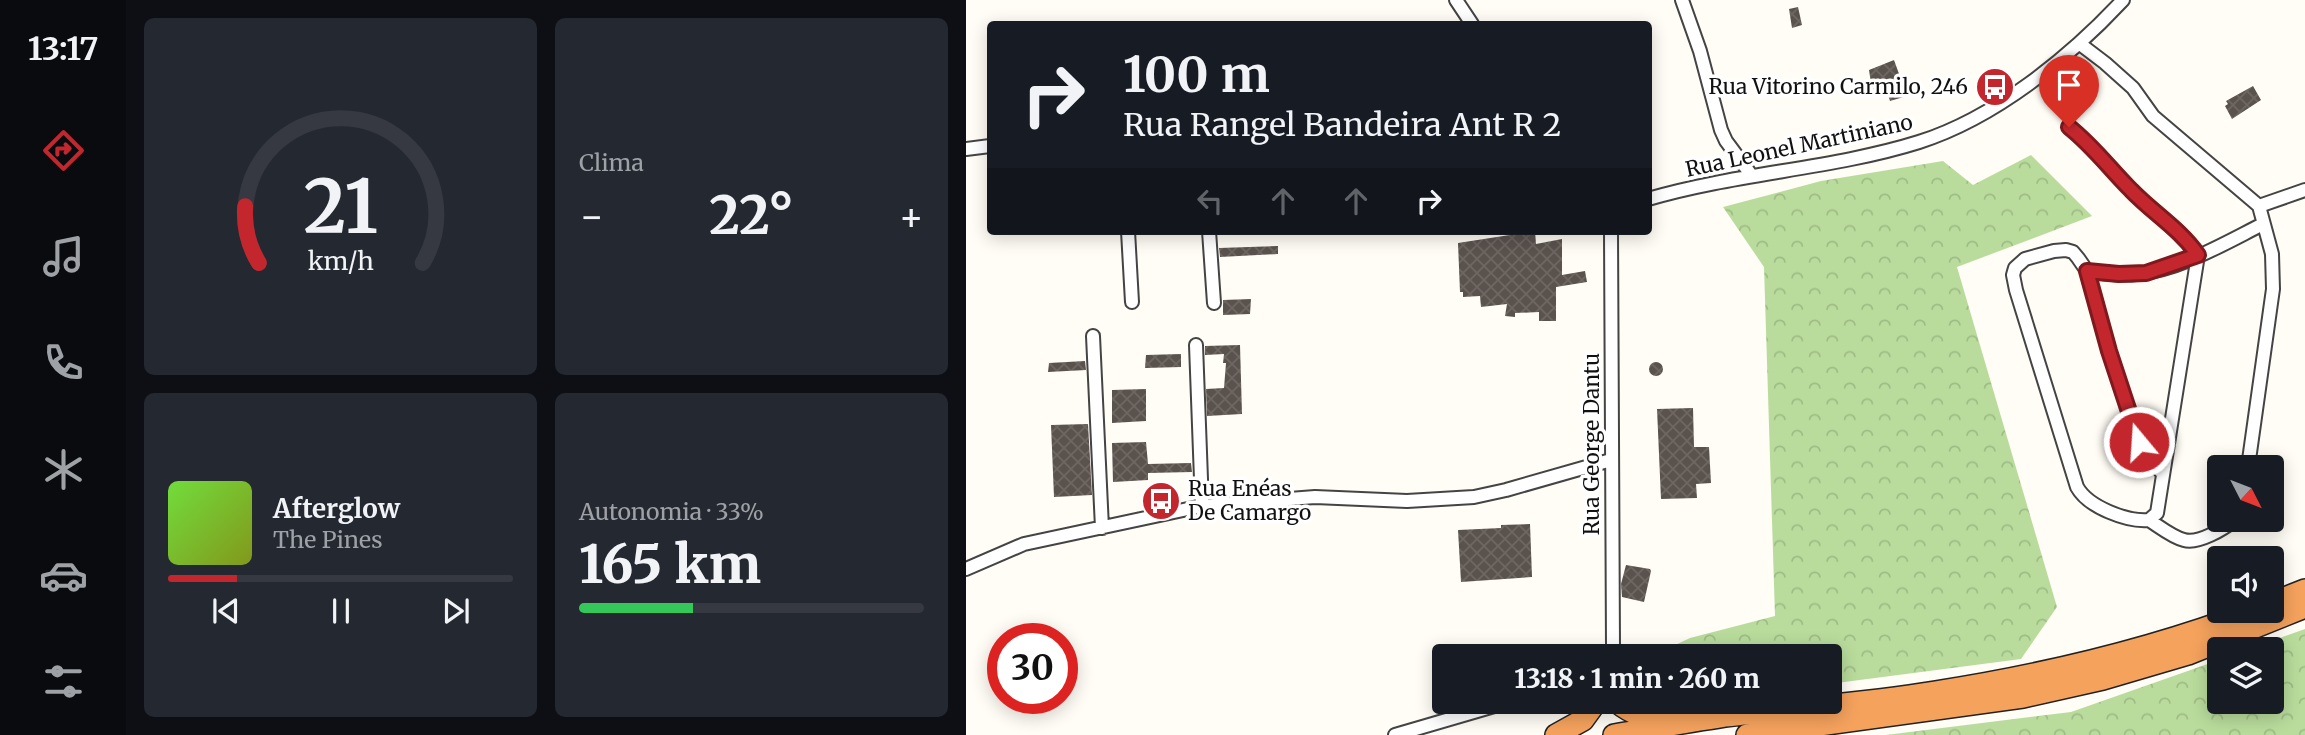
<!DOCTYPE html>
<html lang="pt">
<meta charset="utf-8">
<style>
body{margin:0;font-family:Merriweather,serif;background:#242831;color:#f1f3f6;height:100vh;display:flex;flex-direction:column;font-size:26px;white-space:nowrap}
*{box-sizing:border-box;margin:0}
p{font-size:23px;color:#9ea1a6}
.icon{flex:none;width:38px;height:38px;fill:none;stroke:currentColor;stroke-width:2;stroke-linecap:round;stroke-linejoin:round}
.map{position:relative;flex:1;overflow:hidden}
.side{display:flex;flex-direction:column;gap:18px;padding:18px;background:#0d0f14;width:840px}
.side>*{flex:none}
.top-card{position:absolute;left:21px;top:21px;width:665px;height:214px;border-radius:7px;box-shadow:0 4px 18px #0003;background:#171b24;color:#f1f3f6;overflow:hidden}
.needle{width:46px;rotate:132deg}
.buttons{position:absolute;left:1241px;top:455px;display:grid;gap:14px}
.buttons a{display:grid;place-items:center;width:77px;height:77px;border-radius:7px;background:#171b24;box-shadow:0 4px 18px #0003;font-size:35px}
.speed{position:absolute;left:21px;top:623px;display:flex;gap:14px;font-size:35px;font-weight:700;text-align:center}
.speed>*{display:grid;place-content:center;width:91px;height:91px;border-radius:50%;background:#171b24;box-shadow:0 4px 18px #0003;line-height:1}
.speed .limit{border:10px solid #d22;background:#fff;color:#111}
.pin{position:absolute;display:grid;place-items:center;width:60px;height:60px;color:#fff;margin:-72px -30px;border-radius:50% 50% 50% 0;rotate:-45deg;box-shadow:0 0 7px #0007}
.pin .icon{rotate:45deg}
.me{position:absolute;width:77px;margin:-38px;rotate:342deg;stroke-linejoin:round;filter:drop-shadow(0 0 5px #0008)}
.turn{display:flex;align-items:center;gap:24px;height:147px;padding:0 21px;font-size:32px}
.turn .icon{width:91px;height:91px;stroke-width:2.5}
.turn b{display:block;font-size:49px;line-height:60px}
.lanes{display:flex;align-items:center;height:66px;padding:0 21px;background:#0003;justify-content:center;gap:35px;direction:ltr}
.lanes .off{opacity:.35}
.big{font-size:52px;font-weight:800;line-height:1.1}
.side .tile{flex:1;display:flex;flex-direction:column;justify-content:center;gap:10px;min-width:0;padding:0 24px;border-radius:10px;background:#242831}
.side .dial{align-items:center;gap:0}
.dial svg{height:182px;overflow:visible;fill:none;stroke:#363941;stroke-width:7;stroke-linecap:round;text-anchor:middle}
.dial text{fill:#f1f3f6;stroke:none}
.song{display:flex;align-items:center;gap:21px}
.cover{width:84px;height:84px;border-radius:10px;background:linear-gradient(135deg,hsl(100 70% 55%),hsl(70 70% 35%))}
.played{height:7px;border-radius:4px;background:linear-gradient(90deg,#c4262e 20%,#363941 20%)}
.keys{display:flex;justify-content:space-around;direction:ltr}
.heat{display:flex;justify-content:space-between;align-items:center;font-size:38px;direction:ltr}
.charge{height:10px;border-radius:5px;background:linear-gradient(90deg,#34c759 33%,#363941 0)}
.side .tiles{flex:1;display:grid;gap:18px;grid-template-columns:repeat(2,1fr)}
.trip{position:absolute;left:466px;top:644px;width:410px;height:70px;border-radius:7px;background:#171b24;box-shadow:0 4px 18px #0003;font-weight:800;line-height:70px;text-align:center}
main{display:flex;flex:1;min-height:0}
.dock{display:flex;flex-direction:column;width:126px;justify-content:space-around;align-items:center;background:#090b0e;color:#9ea1a6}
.dock .icon{width:49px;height:49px}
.dock .current{color:#c4262e}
.dock b{font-size:32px;color:#f1f3f6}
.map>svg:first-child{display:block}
.forest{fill:url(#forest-crowns)}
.building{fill:url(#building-cross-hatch)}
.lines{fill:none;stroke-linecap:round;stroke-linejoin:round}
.minor-casing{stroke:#444;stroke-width:16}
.motorway-casing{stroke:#222;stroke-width:24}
.minor{stroke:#fff;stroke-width:12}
.motorway{stroke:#f5a25d;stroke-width:21}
.route-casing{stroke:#7f191e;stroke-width:18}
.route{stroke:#c4262e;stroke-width:12}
.labels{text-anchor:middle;stroke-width:7;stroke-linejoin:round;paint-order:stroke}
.poi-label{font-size:21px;fill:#111;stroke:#fff;text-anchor:end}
.street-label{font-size:21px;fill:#111;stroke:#fff}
</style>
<main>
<nav class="dock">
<b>13:17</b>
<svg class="icon current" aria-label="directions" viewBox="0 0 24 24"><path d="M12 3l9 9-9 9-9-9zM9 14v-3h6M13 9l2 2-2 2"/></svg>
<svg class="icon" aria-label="music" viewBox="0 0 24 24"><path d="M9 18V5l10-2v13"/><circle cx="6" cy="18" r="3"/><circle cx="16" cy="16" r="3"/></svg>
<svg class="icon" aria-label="phone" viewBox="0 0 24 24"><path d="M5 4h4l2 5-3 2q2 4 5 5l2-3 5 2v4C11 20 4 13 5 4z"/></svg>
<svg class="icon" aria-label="climate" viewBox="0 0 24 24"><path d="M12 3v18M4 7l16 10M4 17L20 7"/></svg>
<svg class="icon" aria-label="car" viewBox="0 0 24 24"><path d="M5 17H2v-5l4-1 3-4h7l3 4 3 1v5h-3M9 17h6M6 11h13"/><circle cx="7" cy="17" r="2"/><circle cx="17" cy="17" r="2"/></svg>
<svg class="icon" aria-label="filters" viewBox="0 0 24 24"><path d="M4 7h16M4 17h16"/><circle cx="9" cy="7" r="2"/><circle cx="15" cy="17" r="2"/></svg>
</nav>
<section class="side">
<div class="tiles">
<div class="tile dial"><svg viewBox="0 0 100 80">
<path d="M14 69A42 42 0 1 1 86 69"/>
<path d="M14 69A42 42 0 0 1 8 44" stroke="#c4262e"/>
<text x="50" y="56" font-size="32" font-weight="700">21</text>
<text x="50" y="72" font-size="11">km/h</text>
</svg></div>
<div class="tile"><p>Clima</p>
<div class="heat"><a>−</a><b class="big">22°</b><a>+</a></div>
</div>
<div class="tile">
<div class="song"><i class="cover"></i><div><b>Afterglow</b><p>The Pines</p></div></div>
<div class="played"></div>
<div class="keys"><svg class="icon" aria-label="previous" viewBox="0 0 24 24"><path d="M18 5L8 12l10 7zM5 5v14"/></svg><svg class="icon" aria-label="pause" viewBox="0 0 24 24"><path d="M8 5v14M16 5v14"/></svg><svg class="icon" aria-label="next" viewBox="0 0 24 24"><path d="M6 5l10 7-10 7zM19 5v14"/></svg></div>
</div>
<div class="tile"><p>Autonomia · 33%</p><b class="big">165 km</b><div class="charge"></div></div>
</div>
</section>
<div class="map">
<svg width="1339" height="735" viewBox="0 0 1339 735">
<defs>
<pattern id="forest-crowns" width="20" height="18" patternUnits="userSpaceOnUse" patternTransform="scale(1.75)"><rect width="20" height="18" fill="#b9dc9c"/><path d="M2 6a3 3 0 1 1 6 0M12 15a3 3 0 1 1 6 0" fill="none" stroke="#9ebc85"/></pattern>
<pattern id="building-cross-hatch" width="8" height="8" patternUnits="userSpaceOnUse" patternTransform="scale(1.75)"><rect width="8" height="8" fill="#5a524d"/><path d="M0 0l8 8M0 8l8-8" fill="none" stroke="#6d6662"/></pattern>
</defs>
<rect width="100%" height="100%" fill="#fffdf5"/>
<path class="forest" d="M1065,155L1126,216L991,267L1091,607L1055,659L863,684V656H692L690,654L724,638L809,616L798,267L757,207L855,181L977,161L1007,185Z
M1339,629V735H920L1105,712L1253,660V702H1306V649H1283Z"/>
<path class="building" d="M832,7L836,25L826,28L823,9Z
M928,60L941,96L924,101L919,86L906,90L903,70Z
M1287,86L1295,100L1266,119L1259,106L1262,104L1260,101Z
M569,231L570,244L596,239V275L619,271L621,282L590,287V321H573V312L549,313V317L539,316L541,304L515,307L514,296L497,297V292H494L492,243Z
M312,246V254L254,257L253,248Z
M285,299L284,314L257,315V300Z
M274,345L276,414L241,416L240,389L258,388L260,363H257L258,354L239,355V346Z
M215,354V367L179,368L180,355Z
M119,361L120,370L82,372L83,363Z
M683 369a7 7 0 1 1 14 0a7 7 0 1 1-14 0Z
M180,389V421L146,423V390Z
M727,408L728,447H743L745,483L730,484L731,498L695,499L691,409Z
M122,424L126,495L88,497L85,425Z
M180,442L182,464L225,463L226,472L182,473V480L147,482L146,443Z
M564,524L566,577L495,582L492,530L535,528V525Z
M660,565L684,569L685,571L678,602L656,597L655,584Z"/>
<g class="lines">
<defs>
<path id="minor" d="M490,0L506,24
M716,0L734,51L755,130L760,141L786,176
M1114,44L1139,63L1167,88L1187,116L1293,206
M1103,127C1127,146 1144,169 1165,190C1187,213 1214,228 1232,255
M0,149L24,146
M682,199C770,173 867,169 953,142C1029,118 1104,57 1157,0
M1293,206L1339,190
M162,231L166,302
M243,231L248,303
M1121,271C1137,273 1154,276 1170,274C1212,271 1259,243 1297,224
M127,336L136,528
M230,345L236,506
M1282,467L1307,289L1306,254L1293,206
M1197,474L1181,456L1173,442L1143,351L1121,271L1112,258L1107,252L1100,250L1088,251L1059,259L1049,268L1047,275L1050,290L1111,487C1122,507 1161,522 1183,520L1191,513L1232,255
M1183,520C1194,527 1206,537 1218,540C1233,544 1257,529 1269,520
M0,569L58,544L236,506L349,497L441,501L508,497L540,490L645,460
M644,656L647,646L645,231
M429,735L542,702"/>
<path id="motorway" d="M1306,603L1339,590
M651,702C667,715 679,718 700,718
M590,735L617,720L630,702
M648,735C683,729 718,722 753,717C825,708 897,704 969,692C1078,675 1184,650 1287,611
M781,735L1057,697L1137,679L1222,654L1339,607"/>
</defs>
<use href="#minor" class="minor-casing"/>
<use href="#motorway" class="motorway-casing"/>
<use href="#minor" class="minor"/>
<use href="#motorway" class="motorway"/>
</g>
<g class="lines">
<defs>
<path id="route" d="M1103,127C1127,146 1144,169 1165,190C1187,213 1214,229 1232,255L1180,273L1153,274L1121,271L1143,351L1173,442"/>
</defs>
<use href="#route" class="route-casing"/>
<use href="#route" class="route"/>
</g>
<defs>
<symbol id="bus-disc" viewBox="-11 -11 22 22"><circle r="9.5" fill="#c4262e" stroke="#fff"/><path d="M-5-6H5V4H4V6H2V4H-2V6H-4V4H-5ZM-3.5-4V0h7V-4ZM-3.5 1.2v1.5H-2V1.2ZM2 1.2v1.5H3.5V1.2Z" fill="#fff"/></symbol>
</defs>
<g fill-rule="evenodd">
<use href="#bus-disc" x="1007" y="65" width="44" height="44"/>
<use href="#bus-disc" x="173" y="479" width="44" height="44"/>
</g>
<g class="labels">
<g class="poi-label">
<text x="1002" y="94">Rua Vitorino Carmilo, 246</text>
<text x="222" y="496" text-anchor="start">Rua Enéas<tspan x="222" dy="24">De Camargo</tspan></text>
</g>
<g class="street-label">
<text transform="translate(833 146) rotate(-12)" y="7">Rua Leonel Martiniano</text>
<text transform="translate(626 444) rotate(-90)" y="7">Rua George Dantu</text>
</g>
</g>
</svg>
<div class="buttons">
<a><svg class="needle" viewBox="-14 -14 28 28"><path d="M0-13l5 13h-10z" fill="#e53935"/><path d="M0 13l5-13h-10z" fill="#9ea1a6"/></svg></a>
<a><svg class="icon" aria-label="sound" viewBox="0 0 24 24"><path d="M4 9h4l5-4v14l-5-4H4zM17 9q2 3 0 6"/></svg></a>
<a><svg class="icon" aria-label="layers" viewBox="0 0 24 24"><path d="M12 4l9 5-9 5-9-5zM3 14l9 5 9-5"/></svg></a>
</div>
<div class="speed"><div class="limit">30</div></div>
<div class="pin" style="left:1103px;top:127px;background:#d93025"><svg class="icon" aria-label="arrive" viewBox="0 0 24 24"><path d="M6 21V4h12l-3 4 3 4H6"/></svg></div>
<svg class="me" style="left:1173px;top:442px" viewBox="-20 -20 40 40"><circle r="17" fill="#c4262e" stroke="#fff" stroke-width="3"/><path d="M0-11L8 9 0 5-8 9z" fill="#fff"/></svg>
<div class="trip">13:18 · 1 min · 260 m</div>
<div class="top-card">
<div class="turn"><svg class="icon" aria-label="right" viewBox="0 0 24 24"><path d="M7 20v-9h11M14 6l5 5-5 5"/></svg><div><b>100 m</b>Rua Rangel Bandeira Ant R 2</div></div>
<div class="lanes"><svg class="icon off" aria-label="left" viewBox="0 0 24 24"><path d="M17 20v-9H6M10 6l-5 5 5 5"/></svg><svg class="icon off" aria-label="ahead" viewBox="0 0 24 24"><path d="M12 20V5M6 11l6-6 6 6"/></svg><svg class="icon off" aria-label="ahead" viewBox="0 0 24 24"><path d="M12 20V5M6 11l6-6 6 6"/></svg><svg class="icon" aria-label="right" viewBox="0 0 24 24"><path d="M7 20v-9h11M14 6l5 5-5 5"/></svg></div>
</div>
</div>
</main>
